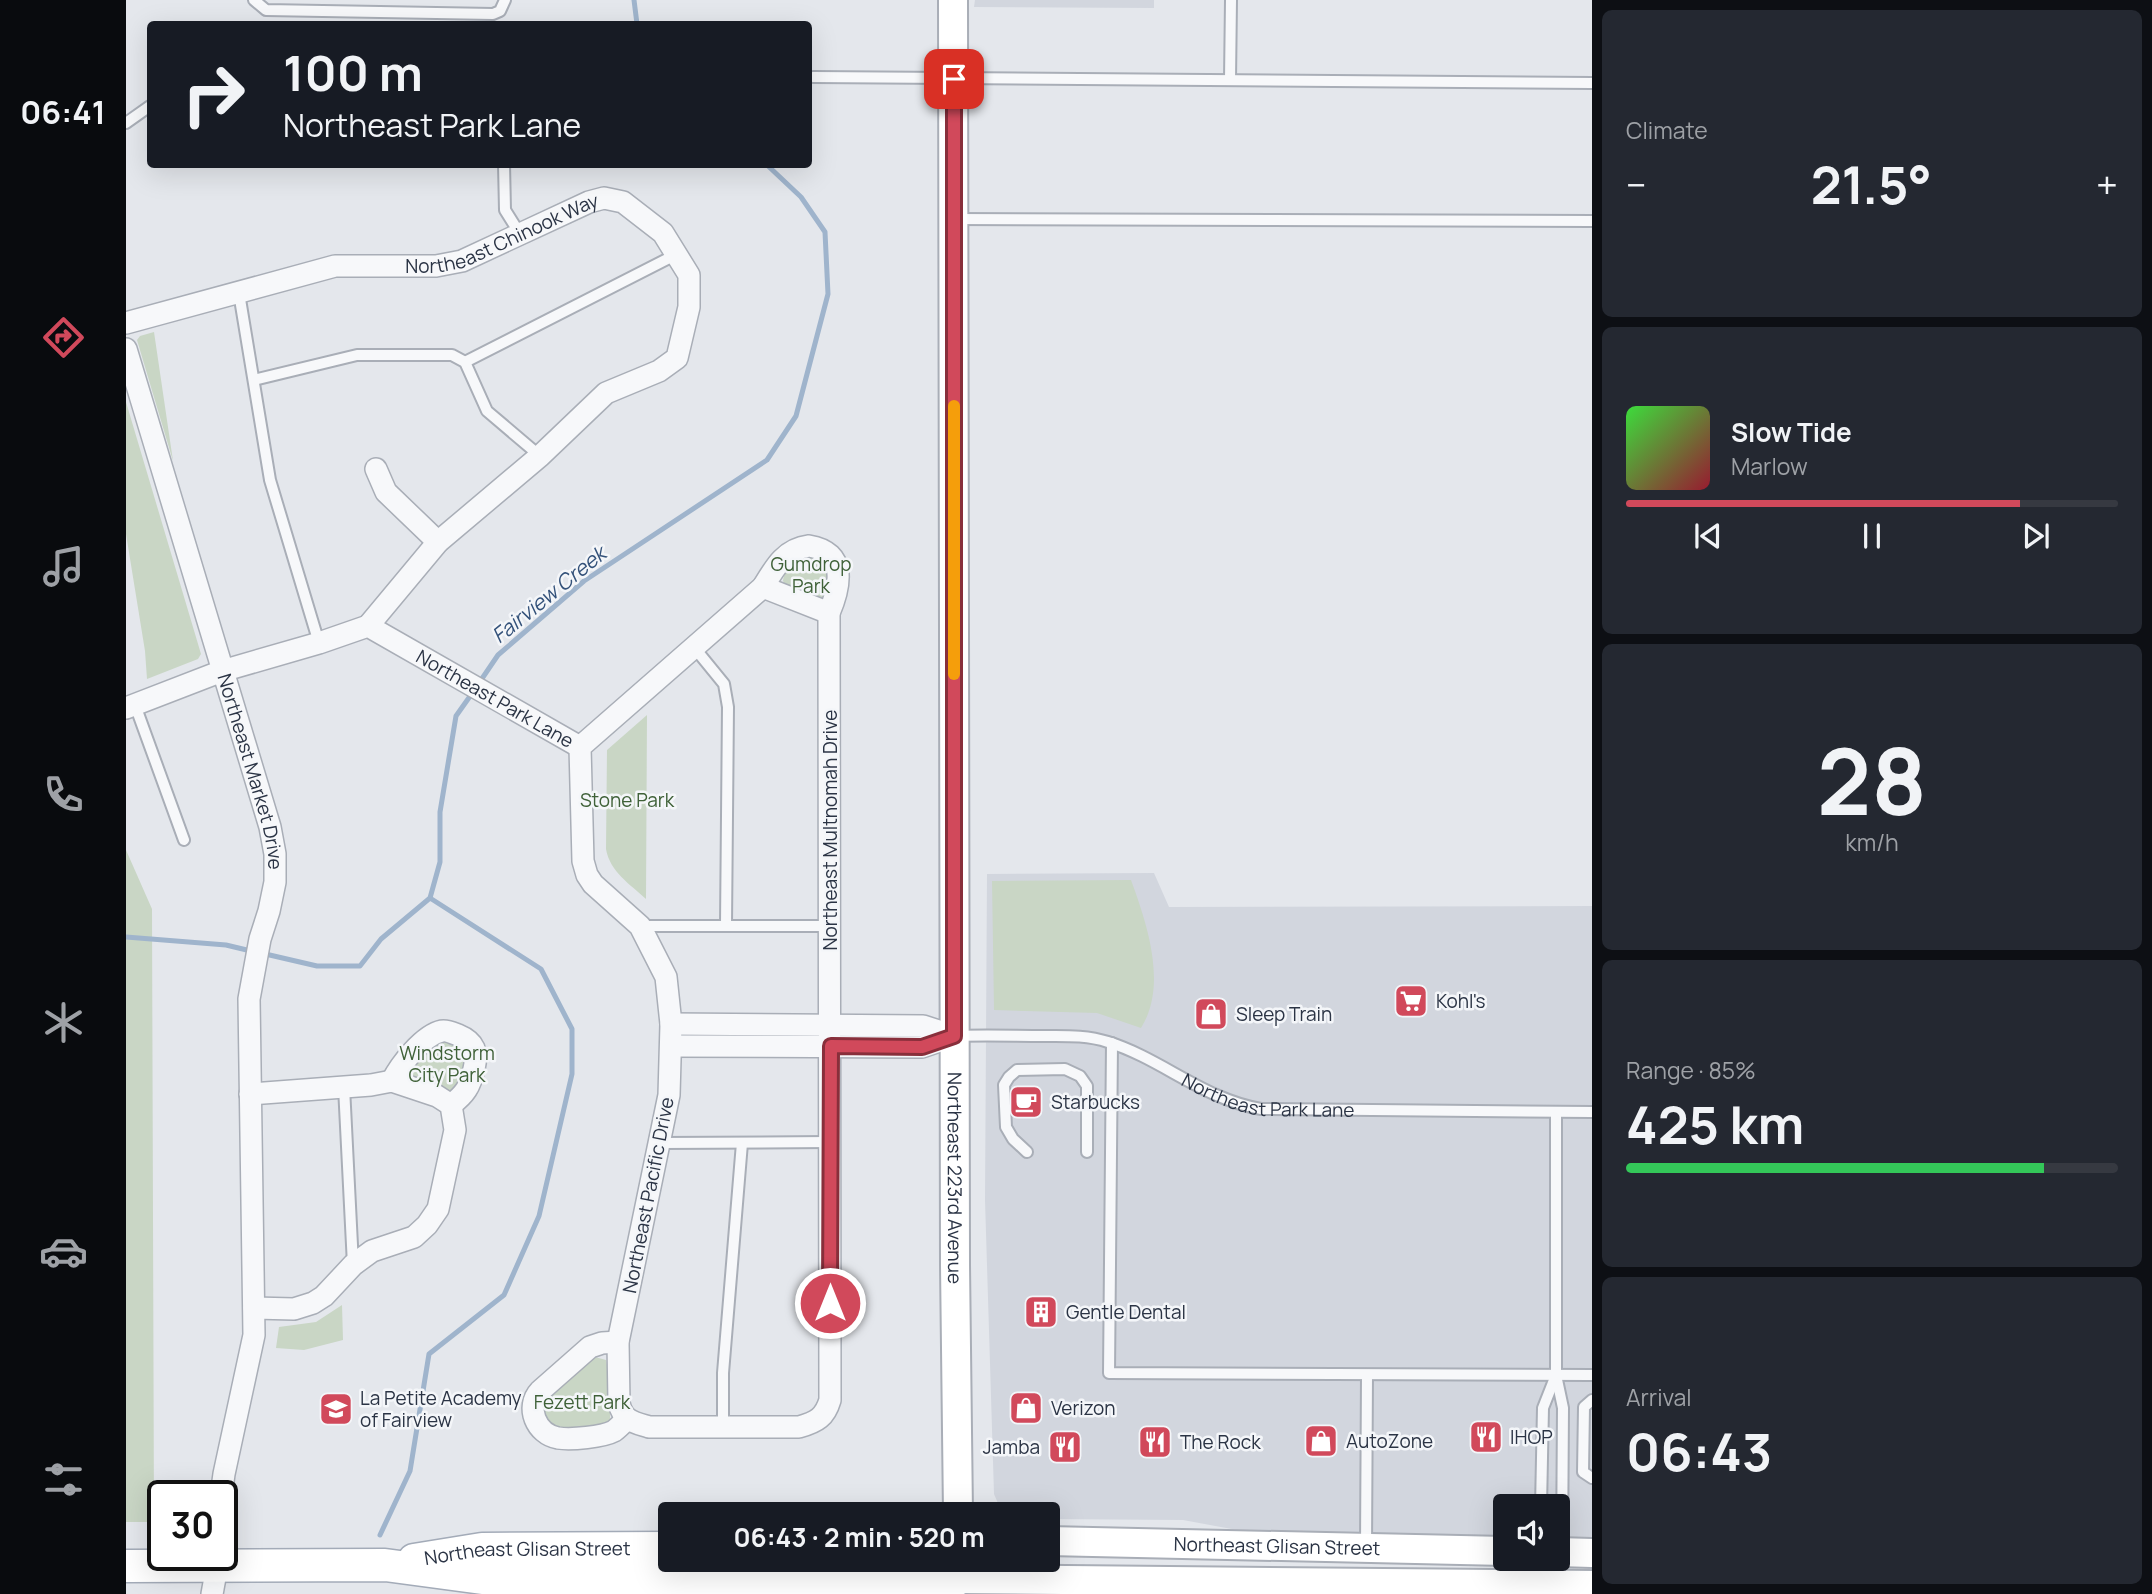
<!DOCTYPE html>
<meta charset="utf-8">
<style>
body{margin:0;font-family:Manrope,sans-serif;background:#242831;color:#f1f3f6;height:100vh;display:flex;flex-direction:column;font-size:26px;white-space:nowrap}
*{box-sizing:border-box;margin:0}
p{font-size:23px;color:#9ea1a6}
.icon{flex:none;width:38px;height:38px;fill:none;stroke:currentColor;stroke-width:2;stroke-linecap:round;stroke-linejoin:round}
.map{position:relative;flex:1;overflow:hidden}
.panel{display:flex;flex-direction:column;gap:10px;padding:10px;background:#0d0f14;width:560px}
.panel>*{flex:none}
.guide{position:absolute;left:21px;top:21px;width:665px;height:147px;border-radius:7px;box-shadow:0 7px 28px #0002;background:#171b24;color:#f1f3f6;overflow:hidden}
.buttons{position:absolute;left:1367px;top:1494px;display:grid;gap:14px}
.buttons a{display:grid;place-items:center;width:77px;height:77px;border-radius:7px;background:#171b24;box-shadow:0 7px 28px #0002;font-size:35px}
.speed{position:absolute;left:21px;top:1480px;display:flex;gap:14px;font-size:35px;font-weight:700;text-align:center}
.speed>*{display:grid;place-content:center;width:91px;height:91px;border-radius:50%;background:#171b24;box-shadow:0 7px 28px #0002;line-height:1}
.speed .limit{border:4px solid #111;border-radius:10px;background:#fff;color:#111}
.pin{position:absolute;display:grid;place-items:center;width:60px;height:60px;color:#fff;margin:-30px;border-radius:14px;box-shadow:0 4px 10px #0006}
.me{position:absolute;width:77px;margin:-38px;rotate:0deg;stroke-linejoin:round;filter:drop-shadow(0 0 5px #0008)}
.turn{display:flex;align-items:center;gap:24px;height:147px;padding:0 21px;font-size:32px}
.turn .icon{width:91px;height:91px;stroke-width:2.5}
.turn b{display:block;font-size:49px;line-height:60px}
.big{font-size:52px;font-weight:700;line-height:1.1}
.panel .widget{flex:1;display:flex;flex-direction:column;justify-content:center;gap:10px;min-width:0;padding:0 24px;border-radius:10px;background:#242831}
.panel .dial{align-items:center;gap:0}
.dial b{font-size:91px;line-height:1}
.song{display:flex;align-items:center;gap:21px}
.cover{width:84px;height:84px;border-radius:10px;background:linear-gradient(135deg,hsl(120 70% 55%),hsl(350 70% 35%))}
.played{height:7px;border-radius:4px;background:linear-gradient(90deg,#d1495b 80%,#363941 80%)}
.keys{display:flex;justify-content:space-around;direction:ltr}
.heat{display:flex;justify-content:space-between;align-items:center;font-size:38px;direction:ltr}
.charge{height:10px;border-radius:5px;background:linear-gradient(90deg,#34c759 85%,#363941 0)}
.trip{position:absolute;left:532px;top:1502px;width:402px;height:70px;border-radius:7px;background:#171b24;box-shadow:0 7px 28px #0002;font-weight:700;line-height:70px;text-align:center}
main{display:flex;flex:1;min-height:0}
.tabs{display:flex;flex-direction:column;width:126px;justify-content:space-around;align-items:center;background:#090b0e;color:#9ea1a6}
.tabs .icon{width:49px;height:49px}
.tabs .active{color:#d1495b}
.tabs b{font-size:32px;color:#f1f3f6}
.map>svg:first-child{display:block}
.built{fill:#d2d6de}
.green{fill:#c9d6c5}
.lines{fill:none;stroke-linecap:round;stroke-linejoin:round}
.stream{stroke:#9fb4cc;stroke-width:5}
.service-casing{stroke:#a9aeb7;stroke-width:14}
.minor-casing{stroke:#a9aeb7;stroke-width:24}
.secondary-casing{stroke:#a9aeb7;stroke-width:32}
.primary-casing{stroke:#a3abb8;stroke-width:35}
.service{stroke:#f7f8fa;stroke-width:10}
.minor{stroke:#f7f8fa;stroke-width:21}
.secondary{stroke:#fff;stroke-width:28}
.primary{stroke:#fff;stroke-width:32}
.route-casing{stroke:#882f3b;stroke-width:18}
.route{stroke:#d1495b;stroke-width:12}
.slow{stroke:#f59e0b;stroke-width:12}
.labels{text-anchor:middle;stroke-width:5;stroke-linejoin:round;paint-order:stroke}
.street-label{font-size:19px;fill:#2b3445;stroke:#f4f6f9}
.park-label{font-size:19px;fill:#3f6138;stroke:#f4f6f9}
.poi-label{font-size:19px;fill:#2b3445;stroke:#f4f6f9;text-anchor:start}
.water-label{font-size:21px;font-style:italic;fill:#34527a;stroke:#f4f6f9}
</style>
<main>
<nav class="tabs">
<b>06:41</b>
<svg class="icon active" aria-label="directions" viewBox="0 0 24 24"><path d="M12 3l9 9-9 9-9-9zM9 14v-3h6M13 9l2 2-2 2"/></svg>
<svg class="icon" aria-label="music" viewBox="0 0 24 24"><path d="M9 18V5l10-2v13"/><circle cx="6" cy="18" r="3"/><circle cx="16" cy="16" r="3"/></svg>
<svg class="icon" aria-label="phone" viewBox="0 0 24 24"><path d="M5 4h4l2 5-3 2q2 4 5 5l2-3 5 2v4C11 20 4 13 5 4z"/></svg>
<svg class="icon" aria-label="climate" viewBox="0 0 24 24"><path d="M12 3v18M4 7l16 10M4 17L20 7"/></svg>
<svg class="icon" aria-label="car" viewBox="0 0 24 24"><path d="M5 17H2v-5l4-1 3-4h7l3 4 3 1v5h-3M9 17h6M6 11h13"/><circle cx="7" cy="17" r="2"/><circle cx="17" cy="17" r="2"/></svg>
<svg class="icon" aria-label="filters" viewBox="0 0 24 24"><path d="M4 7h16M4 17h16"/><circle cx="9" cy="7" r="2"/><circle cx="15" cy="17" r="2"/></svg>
</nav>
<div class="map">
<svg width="1466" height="1594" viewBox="0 0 1466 1594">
<rect width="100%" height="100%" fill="#e4e7ec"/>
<path class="built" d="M849,0H1028V8L848,7Z
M1028,873L1043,907L1466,906V1540H1432V1507H1379V1538L1111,1530L1057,1520L922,1519V1514H881L874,1508L868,1494L859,1200L861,874Z"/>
<path class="green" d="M28,332L47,461L11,340L14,336Z
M0,402L75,654L72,659L21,679L19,651L0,534Z
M686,554L705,569L698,599L692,600L660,586L657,581C658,569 674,556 686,554Z
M521,715L520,899C504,884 484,872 480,849L481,750Z
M0,850L26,909L28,1522H0Z
M1005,880C1021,924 1042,985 1015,1028L971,1013L868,1010L866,881Z
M317,1039L342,1046L340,1085L327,1092L285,1078L283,1072L284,1066Z
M216,1305L217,1340L178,1350L150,1348L153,1327L190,1322Z
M469,1357L480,1360C482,1365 485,1420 484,1424L431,1431L416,1413V1399Z"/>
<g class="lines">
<path class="stream" d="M508,0L511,24
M353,683L372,655L458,581L641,460L670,416L702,294L699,232L675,197L640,164
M0,937L100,945L125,951
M135,953L191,966H234L255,939L304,898L314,862V812L330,716L347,692
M254,1535L284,1471L303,1354L378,1295L413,1216L446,1074V1029L415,969L304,898"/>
<defs>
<g id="service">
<path d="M128,0L140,10L367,14L374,11L379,0"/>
<path d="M687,77L1466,83"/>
<path d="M1104,80L1105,0"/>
<path d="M0,123L24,106"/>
<path d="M378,164L379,210L394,234"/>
<path d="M828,219L1466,221"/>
<path d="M113,293L144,480L193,643"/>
<path d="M339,362L551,254"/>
<path d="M128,380L231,355H326L339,362L361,411L414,456"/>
<path d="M567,646L598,684L602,707L600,925"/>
<path d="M9,705L58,840"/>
<path d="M514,926H704"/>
<path id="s1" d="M831,1036C860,1035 889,1036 918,1036C939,1036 961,1035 982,1042C1036,1059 1077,1099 1135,1109L1466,1112"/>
<path d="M986,1043L983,1373L1466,1375"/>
<path d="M218,1087L227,1265"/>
<path d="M534,1143L704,1142"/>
<path d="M901,1152L887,1139L880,1127L878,1085L883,1077L891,1070L939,1069L954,1076L961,1086V1152"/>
<path d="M1466,1400L1458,1407L1457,1472L1466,1478"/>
<path d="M597,1426V1373L616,1143"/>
<path d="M1415,1507L1417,1408L1430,1375"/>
<path d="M1240,1547L1241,1375"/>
<path d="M1417,1559L1424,1582"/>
<path d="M1426,1583L1436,1553L1437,1408L1430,1375V1112"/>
</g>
<g id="minor">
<path id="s2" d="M0,323L209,266H310L336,261L463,202L478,198L497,202L537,233L563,275V307L551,358L533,371L480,393L414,456L312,542L242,626"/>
<path id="s3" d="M0,349L144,827L149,854V882L143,911L134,939L123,999L128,1335L98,1474L95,1496"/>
<path d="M250,469L260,492L312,542"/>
<path d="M683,546C721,552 715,585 703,613L704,1400C699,1417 691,1422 673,1427H523C507,1422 497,1421 493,1403L492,1342L543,1095L545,1024L540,977L514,926L467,884L461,875L457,861L454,747L637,587C649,567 659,549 683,546Z"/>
<path d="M637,587L703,613"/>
<path id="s4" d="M0,708L96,671L193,643L242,626L454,747"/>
<path d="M545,1024L797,1026L828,1036"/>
<path d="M545,1046L796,1047L828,1036"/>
<path d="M266,1081C274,1065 297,1035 316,1031C321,1030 327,1033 332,1035C349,1042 352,1052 348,1069C344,1087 339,1094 325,1105"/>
<path d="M124,1094L245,1085L266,1081L311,1096L325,1105L329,1130L312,1209L301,1225L288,1237L246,1251L227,1265L198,1296L187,1303L168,1309L128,1308"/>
<path d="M492,1342L476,1343L464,1347L414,1391C399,1407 410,1434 432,1438C445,1440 477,1437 488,1431C492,1428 497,1423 500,1420"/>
<path d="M86,1594L93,1556"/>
</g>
<g id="secondary">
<path id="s5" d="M827,0L829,1265L832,1514"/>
<path id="s6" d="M922,1541L1379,1551"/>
<path d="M1432,1552L1466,1553"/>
<path d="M832,1579L1466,1585"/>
</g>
<g id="primary">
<path id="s7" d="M288,1560L356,1549L544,1548"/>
<path d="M0,1566L259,1565L372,1580L832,1579"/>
</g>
</defs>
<use href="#service" class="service-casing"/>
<use href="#minor" class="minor-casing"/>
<use href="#secondary" class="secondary-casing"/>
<use href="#primary" class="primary-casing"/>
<use href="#service" class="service"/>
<use href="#minor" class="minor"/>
<use href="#secondary" class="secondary"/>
<use href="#primary" class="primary"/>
</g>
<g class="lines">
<defs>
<path id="route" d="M704,1303L705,1046L796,1047L828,1036V79"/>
</defs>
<use href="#route" class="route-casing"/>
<use href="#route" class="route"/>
<path class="slow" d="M828,406V674"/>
</g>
<defs>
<symbol id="supermarket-square" viewBox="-11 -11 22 22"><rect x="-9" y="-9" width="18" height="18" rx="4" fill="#d1495b" stroke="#f4f6f9"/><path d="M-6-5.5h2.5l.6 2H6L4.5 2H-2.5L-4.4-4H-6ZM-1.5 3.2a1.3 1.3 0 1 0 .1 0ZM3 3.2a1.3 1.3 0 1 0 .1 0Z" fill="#fff"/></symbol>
<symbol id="shop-square" viewBox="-11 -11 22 22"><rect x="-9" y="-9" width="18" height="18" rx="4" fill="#d1495b" stroke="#f4f6f9"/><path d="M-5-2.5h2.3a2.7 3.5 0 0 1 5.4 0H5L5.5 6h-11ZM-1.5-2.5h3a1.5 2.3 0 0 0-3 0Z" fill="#fff"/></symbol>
<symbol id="cafe-square" viewBox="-11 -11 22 22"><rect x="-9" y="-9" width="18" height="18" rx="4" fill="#d1495b" stroke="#f4f6f9"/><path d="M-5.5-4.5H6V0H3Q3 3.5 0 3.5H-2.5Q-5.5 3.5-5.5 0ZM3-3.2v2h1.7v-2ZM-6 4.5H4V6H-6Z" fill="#fff"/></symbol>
<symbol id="building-square" viewBox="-11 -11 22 22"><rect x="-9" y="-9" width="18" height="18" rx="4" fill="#d1495b" stroke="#f4f6f9"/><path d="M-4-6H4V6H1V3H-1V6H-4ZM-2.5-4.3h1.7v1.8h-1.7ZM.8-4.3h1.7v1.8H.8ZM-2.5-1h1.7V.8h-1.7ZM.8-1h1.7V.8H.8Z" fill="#fff"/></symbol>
<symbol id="school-square" viewBox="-11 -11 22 22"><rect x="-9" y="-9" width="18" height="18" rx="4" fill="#d1495b" stroke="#f4f6f9"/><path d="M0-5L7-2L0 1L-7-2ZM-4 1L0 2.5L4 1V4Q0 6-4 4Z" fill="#fff"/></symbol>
<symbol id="restaurant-square" viewBox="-11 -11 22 22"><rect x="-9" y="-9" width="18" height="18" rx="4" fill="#d1495b" stroke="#f4f6f9"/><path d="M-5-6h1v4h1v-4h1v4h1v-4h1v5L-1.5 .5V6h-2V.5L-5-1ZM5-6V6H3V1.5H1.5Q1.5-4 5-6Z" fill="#fff"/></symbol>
</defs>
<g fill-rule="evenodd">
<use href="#supermarket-square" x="1266" y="982" width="38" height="38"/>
<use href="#shop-square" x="1066" y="995" width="38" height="38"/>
<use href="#cafe-square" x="881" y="1083" width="38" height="38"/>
<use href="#building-square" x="896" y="1293" width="38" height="38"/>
<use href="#shop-square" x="881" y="1389" width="38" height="38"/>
<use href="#school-square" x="191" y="1390" width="38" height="38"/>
<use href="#restaurant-square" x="1341" y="1418" width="38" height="38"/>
<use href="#shop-square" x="1176" y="1422" width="38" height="38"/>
<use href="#restaurant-square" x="1010" y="1423" width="38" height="38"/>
<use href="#restaurant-square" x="920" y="1428" width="38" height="38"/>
</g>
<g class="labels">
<g class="street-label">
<text dy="7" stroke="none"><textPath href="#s2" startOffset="390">Northeast Chinook Way</textPath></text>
<text dy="7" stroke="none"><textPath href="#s4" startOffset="402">Northeast Park Lane</textPath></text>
<text dy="7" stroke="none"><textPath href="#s3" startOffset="441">Northeast Market Drive</textPath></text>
<text transform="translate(704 830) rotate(-90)" y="7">Northeast Multnomah Drive</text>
<text dy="7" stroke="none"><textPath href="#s1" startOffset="324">Northeast Park Lane</textPath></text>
<text dy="7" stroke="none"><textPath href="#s5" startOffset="1178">Northeast 223rd Avenue</textPath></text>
<text transform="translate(522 1195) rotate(-79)" y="7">Northeast Pacific Drive</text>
<text dy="7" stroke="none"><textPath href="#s6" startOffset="229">Northeast Glisan Street</textPath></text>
<text dy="7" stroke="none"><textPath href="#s7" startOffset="114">Northeast Glisan Street</textPath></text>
</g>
<g class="park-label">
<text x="685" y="571">Gumdrop<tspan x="685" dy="22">Park</tspan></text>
<text x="501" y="807">Stone Park</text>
<text x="321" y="1060">Windstorm<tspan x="321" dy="22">City Park</tspan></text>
<text x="456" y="1409">Fezett Park</text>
</g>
<g class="poi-label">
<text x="1310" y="1008">Kohl's</text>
<text x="1110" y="1021">Sleep Train</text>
<text x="925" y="1109">Starbucks</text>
<text x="940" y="1319">Gentle Dental</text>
<text x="234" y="1405">La Petite Academy<tspan x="234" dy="22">of Fairview</tspan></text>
<text x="925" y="1415">Verizon</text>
<text x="1384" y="1444">IHOP</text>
<text x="1220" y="1448">AutoZone</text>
<text x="1054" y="1449">The Rock</text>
<text x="914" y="1454" text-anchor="end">Jamba</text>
</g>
<g class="water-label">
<text transform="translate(423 595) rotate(-39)" y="7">Fairview Creek</text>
</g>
</g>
</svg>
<div class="buttons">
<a><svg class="icon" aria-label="sound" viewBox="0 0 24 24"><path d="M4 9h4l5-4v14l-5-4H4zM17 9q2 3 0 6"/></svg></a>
</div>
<div class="speed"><div class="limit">30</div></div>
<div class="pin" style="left:828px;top:79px;background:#d93025"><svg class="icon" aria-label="arrive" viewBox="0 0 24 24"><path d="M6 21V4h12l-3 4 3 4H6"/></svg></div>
<svg class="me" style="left:704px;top:1303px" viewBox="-20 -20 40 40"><circle r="17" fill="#d1495b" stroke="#fff" stroke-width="3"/><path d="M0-11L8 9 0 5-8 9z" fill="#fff"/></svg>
<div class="trip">06:43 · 2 min · 520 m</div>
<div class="guide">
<div class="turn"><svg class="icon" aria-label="right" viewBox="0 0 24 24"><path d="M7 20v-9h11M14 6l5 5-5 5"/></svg><div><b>100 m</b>Northeast Park Lane</div></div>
</div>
</div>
<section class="panel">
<div class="widget"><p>Climate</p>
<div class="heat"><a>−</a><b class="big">21.5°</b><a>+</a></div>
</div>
<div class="widget">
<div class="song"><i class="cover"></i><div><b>Slow Tide</b><p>Marlow</p></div></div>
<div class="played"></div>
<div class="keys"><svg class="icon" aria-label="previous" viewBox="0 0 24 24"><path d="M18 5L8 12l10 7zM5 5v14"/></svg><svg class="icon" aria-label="pause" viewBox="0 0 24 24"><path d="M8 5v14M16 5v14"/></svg><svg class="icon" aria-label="next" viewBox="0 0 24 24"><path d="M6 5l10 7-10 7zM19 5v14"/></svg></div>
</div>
<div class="widget dial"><b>28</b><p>km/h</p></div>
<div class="widget"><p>Range · 85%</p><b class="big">425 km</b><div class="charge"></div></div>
<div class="widget"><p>Arrival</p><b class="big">06:43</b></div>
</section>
</main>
